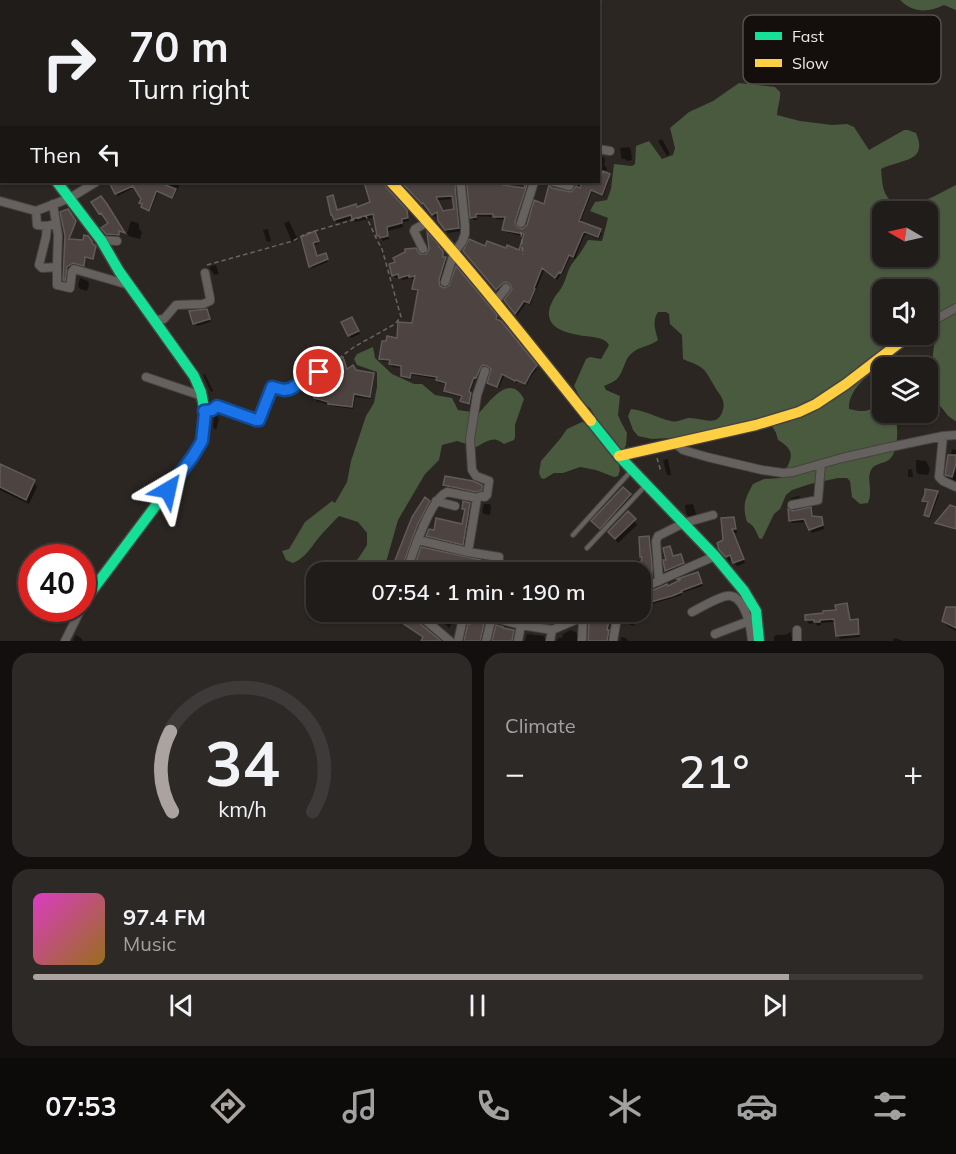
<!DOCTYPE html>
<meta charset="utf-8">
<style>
body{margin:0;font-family:Mulish,sans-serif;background:#2d2927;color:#f1f3f6;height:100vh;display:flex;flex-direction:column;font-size:22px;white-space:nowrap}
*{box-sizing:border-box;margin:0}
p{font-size:20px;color:#a2a1a2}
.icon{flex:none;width:33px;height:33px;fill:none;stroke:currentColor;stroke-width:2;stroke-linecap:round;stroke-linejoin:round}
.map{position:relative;height:641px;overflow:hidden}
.side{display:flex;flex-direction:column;gap:12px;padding:12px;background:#120f0e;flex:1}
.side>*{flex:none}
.top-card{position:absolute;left:0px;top:0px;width:600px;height:183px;box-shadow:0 2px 4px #0004,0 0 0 2px #3d3a39;background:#201c1a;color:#f1f3f6;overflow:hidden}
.needle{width:39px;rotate:279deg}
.tools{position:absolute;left:872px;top:201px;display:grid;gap:12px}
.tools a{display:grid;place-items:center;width:66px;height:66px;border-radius:12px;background:#201c1a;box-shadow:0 2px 4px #0004,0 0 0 2px #3d3a39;font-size:30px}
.speed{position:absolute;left:18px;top:544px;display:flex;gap:12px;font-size:30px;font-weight:700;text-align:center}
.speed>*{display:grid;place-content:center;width:78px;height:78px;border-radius:50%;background:#201c1a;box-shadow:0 2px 4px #0004,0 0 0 2px #3d3a39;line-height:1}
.speed .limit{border:9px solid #d22;background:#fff;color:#111}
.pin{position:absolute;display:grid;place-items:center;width:51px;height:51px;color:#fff;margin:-26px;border:3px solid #fff;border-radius:50%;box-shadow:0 2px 6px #0007}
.me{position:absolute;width:66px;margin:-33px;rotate:36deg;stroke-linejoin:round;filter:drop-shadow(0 0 4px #0008)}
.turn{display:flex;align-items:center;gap:21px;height:126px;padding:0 30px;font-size:27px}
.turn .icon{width:78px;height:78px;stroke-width:2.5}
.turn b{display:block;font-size:42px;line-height:51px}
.then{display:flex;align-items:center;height:57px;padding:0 30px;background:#0003;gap:12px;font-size:22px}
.big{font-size:45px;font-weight:600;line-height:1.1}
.side .tile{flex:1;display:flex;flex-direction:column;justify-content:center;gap:9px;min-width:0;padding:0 21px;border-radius:18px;background:#2d2927}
.side .dial{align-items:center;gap:0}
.dial svg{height:156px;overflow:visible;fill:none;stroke:#3d3a39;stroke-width:7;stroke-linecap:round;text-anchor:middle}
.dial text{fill:#f1f3f6;stroke:none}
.song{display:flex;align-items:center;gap:18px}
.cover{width:72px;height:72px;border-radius:9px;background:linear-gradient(135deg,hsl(310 70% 55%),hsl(40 70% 35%))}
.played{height:6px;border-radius:3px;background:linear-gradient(90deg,#aaa39f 85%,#3d3a39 85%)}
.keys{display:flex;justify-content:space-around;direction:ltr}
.heat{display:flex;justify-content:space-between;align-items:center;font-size:33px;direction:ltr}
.side .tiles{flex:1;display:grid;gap:12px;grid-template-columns:1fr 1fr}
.tile:last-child{grid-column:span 2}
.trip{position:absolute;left:306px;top:562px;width:345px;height:60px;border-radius:18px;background:#201c1a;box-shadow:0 2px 4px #0004,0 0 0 2px #3d3a39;font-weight:600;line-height:60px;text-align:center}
.menu{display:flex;height:96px;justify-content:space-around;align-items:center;background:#0d0b0a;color:#a2a1a2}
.menu .icon{width:42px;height:42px}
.menu .selected{color:#aaa39f}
.menu b{font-size:27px;color:#f1f3f6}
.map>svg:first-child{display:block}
.forest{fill:#495a3f;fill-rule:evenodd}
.shadow{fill:#0007;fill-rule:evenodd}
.building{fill:#4d4341;stroke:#605b58;stroke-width:1.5;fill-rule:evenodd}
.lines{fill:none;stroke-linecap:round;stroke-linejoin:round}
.lane-casing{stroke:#47423f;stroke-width:6}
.street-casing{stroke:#47423f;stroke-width:10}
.fast-casing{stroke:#47423f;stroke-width:13}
.slow-casing{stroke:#47423f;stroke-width:13}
.path{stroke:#686563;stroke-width:1.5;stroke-dasharray:4.5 3;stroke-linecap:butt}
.lane{stroke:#65615e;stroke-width:4}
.street{stroke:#65615e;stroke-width:8}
.fast{stroke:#16e098;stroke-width:10}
.slow{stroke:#ffcf43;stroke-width:10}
.route-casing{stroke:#114b97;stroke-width:15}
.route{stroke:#1a73e8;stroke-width:10}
.key{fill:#140f0c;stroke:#55504c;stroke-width:1.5}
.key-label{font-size:16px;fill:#eee7e2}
</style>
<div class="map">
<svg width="956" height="641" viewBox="0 0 956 641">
<rect width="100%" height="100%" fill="#2b2622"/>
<path class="forest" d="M900,0H956V10L944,5C928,13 913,13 900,0Z
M739,83L775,87L780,92C781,100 777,107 777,115L800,121L832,125L847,124L854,127L869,150L904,130H908L916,133C929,163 900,159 881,169C882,179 882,193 890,200C905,216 941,192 956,185V421C945,415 948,414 940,406C936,402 932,401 928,395L934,346L939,326L938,322L927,314V290H882V334L898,335L884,350L879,368C865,376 848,392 849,409C865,413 871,412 882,399V412L895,413C898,425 900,454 887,461C881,464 874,464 871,470C867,478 871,486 870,494C870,497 869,500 868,503L860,504L852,497L850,481L847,478H838L810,484L792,490L786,495L780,509L774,514L762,539L759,538C756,531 754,525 747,522C742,505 745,499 753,484L764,479L781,478C790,461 799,452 778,440L776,433L767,417L702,436L652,439L638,436L633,430L628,416L631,409C645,410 657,418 671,421C678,423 682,419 688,418C701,417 719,429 723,409C725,403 722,397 718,392C714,386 707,372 703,369C698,364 689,362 683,359L682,335L670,324L669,314L666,312H658C652,321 655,330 658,340C651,346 640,346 632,353C624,359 624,372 617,379C614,382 608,384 604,386L606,390L620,396L618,415L621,422L627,433L626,445L618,462L620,470L618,476L614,477L596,470L580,467L563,473H554L544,479L541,478L539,473L541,461L560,439L567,429L582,422L586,423L594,414L590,408L583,403L574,386L586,359L590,357L601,359L609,345C604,337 593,337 584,336C563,333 539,326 553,300C556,294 561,290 563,285C566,279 567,273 570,267C572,263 575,260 578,256C582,251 585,245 588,240L602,241L608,218L590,211L595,202L607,200L611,189L614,164L632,166L635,164L636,146L649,141L662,159L673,155L675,148L670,128L689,112L713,101ZM882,212H927V256H882Z
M373,347L375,358L392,374L414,384H422L435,395L452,398L458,410L479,413C491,400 510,373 524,399L515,425V437L514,440L504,444C493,435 488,441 476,447L457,441L442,445L439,460L425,474L398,520L383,573H344V567L358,559L367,545V533L358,522L339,516C333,522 327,528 321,535C312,545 307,557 293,563L286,560L282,551L289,549L305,522L332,501L335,503L347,482L351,461L366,416L374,403L377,387V372L357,365L354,359L357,354Z"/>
<path class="shadow" d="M0,0H121L126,2H2V58L0,57Z
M372,0H453L450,2H373Z
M662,139L670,154L667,156L658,141Z
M629,147L631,150L632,160L627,161L625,159H622L621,156L620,148Z
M598,156L603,157L605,160L604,165L607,168L606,174L610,178L603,197L592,192L580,223L600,230L602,233L599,239L587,234L584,236L575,259L570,257L562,275L561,274L557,280L544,270L530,305L526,303L517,316L507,304L513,290L512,286L509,285H505L498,292L467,254L486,248L520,252L525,237L506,232L504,229L506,220L496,219L495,217L476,216L477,220H473L472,217L469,186L466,183H459L456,190L460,231L448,233L441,224L439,215L435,217L426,205L424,206L401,182H510V188L525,190L527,182H532L529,183L516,225V228L523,230L545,206L573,192L578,185V182H598ZM454,199L456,210L442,213L436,200Z
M111,182H186L185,185L180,184L173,199L158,192L150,212L144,210L141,202L143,199L135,187L118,196Z
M369,182H374L375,187L406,211L408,215L409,221L402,222L403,227L388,231L389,239L383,241L381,239L375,217L355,222L353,218L337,223L335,219L338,212L357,209L372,203L368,188Z
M101,198L123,233L119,232V237L109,236L103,229L110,224L103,214L101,215L93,203Z
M68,211L75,224L69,241L85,242L96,249L93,260L85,258V266L74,264L67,269L65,281Z
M131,221L138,223L139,226V229L142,232L140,239L129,236L127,233Z
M289,221L298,240L292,242L284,223Z
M268,229L271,241L267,242L263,230Z
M316,235L318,244L312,245L317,258L326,255L328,262L312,268L303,237Z
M442,252L444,258L447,261L440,284L441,288L496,316L497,321L537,369L532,375L526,386L517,381V383L504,376L499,388L491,385L489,382L492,370L490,368L485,367L480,371L478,380L475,379L470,393L472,397L470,406L463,403L461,400L463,398L447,393L445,391L447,384L439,383L437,379L412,375L411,380L404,378L402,376L403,368L392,367L391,362L382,361L381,358L413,324L419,292L415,291L414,289L416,279H412L411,278L402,280L400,276L395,278L393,275L419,256Z
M216,265L219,274L214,275L209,267Z
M80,278L88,281L89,284L87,291L80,289L78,286Z
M208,314L210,322L197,326L195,323Z
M352,319L360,334L351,338L343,323Z
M347,371L373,374L374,377L371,399L355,397L353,409L331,406L330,405L317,401L315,398L333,389Z
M205,374L213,391L211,392L203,375Z
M217,416L219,419L216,430L213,427L214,417Z
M952,449L956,450V481L948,477L947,474Z
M668,459L671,475H667L663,460Z
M916,460L926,461L930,469L928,475L918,474L916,471Z
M0,466L34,482L37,487L29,504L0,490Z
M912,469L913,477H908V470Z
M445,484L481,486L484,491V495L479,496L448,489Z
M623,489L630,495L633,500L603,533L596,526L593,521Z
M937,492L939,495L930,519L928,518L926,515L929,505L926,504L924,501Z
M799,496L800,498L791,499V498Z
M429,502L431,504L424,516L412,542L402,573H391Z
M469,504L471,507L464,547L429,539L428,536L435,532L463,525L465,511L463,508Z
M484,504H490L491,507L490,515L484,514L482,511Z
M693,504L697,517L690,518L686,513L685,505Z
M810,509L813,518H821L824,529L812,533L807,522L792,523L790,520Z
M956,509V530L939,525L937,523Z
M734,518L736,523L737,533H733L745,563L737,566L733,559L729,561L724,554V541Z
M634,520L637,525L618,543L610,532Z
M649,538L650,541L653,579L642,578L640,576L643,559L642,556Z
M422,549L480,561L481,564L480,573H413Z
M673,558H681L684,566L668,573L665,562Z
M697,574L703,586L681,593L682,595L649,605L648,602L680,581L679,580Z
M846,604L848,608L850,621H857L859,624L860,637L840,639L838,636L836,622L821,623V625L817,626L816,623L809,624L807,620L806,616L838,611Z
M956,609V631L947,626L944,621Z
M504,612H528L539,615L555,612H586L555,625L525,621L505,616Z
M606,612H611L612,614L608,632L609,641H589L590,622L604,624Z
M627,612H637L635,617Z
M629,617L636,620L634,626L628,624Z
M448,618L453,622L449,628L445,624Z
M470,623L483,625L485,628L482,641H466Z
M570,630L576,632L577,634V641H557L558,638H562L563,634Z
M791,632L792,641H774V637L776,635H785Z
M527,634L544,636L546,641H525Z
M76,635L81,638L83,641H73Z
M621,637L626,638L628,641H620Z
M894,638L904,641H893Z"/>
<path class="building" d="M603,171L610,174L602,195L591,190L579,221L601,229L598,237L585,232L583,233L573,257L569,255L561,273L559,272L555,278L542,268L534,288L535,289L529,303L524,301L515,314L504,300L512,289L510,284L506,282L503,283L496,290L463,251L469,239L485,246L487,241L506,248L507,245L519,250L524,234L502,230L505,217H493V214H476V217L470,218L467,185L465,182H503V185L524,188L526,182H528L515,222L517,227L522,229L527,225L534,200L544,204L549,185L552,188L571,192L576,186L580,188L582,182H598Z
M109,182H158L176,189L172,198L157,191L156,192L149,211L141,207L142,204L139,203L141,199L133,186L115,194Z
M364,182H384L386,187L407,210L408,218L402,219V223L387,227L388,236L380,238L379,236H377L373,214L352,219L351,215L334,220L332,215H331L327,197L333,195L337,210L356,204L357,207L370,202Z
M401,182H457L455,187L459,228L445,230L438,221L437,212L432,215L423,203L422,204ZM452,196L454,209L443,211L436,197Z
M101,196L107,204L125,233L119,231V235L106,234L101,228L108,223L101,213L99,214L91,202Z
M68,209L76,221L69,239L83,240L84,235L88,236L92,241V243L96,246L93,259L85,257L84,266L73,263L67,267L65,281L63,280L65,235L60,212Z
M315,231L319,241L313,243L317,256L326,253L328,259L309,267L301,237Z
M427,232L439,245V247L443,251V257H446L439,280L440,286L444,288L449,286L456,266L497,315L496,319L501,321L537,365L531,373L525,384L516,380L515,381L502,374L497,387L487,383L491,369L487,366L483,365L480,369L476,378L474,377L469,391L471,393L469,404L460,401L462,396L444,391L446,383L436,380L437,377L411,373L410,378L401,376V366L389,364L390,360L379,359L382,341H386L387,336L397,338L398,322L412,323L418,290L412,289L415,276L409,277V275L399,278L398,274L392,276L389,264L395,262L393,258L405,252V249L416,248L420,254H426L429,249Z
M207,309L210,319L193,324L189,311Z
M352,317L359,331L348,336L341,322Z
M343,357L347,369L353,365L356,370L374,373L370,397L354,394L352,407L328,404V402L314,398L316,387L324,389V385L332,387L329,367Z
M948,455H956V464L952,477L945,475Z
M0,464L35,480L26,500L0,487Z
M445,476L473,481L482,485V490L476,492L443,485Z
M623,487L631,494L600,529L591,521Z
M925,489L938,491L929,517L924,515L928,502L922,501L925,494Z
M425,497L430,501L417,526L400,573H390L412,517Z
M463,501L470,503L463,545L426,536L429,529L434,530L436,518L462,524L465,509H462Z
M950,505L956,507V529L935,523Z
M811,507L812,516L822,517L823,525L809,530L804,519L789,521L788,509L793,511Z
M628,511L636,519L615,539L608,532Z
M734,517L736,529H732L744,559L733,563L730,555L726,557L719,550L717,543L723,540L721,518Z
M649,536L652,565V577L640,576V573H639L642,557H640L639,537Z
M670,546L673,556L681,554L684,563L665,571L663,560H666L663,548Z
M421,547L481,560L479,571L476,570V573H430L431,570L414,568Z
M698,572L702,583L681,591L682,592L672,596L647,603L644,594L663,586L667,584L668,586L680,580L677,579Z
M847,603L850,620L858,619L859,634L836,636L834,619L820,620V622H814V620H805V615L823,613V611L836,610L835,605Z
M946,607H956V628L942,621Z
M386,612H410L412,617L441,641H421L423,637Z
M499,612H528L539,613L546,612H579L550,624L522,619Z
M604,612H611L607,630H609L607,641H588L589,621L591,620L603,622Z
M470,621L484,624L480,641H464L468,623L470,624Z
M496,625L503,627V628L514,630L512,641H492Z"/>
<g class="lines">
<defs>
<path id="lane" d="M142,0L144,2
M220,2V0
M438,2L441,0
M573,535L632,470
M587,548L646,485"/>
<path id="street" d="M161,0L163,2
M0,99L2,102
M598,149L610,151
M554,182L569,186L571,182
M0,201L36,211L70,198L96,182
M36,211L37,225L47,226L51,225
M521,223L534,182
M47,226L46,237L39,265L42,268L57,267L58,235L53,204
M101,240L117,241
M423,249L414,231L415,229L428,222
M57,267V285L70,288L72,272L74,269L129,285
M445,282L454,253L462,242L465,234V225L461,186
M495,302L506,288
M155,320L164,319L176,305L203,304L210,301V298L205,273
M927,324L956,308
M146,377L202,396
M204,411L212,410L217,406L256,420H259L272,387L284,390L290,389L319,372
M943,436L939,477L943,481L956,487
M676,444L683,450L707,457L762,470L783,473L793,472L842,458L886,448L943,436L956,435
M477,498L481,496L485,497L487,495L489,481L476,476L472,470L470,439L477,395L485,371
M436,501L455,506
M792,505L818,500L821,464
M418,540L468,552
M406,573C412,555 430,499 447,492L477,498L468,552L499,557L498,573
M659,581L656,541L658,536L684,523L713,515
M640,589L715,556
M416,612L450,641
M453,612L491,619H498L521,625L552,630L594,612
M692,612C700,608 723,594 731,596C746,599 751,629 752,641
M797,630V641
M715,634L749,621
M65,641L81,609
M458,641L464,614
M486,641L493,612
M518,641L521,625
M550,641L552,630
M582,641L583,618
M613,641L618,612"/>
<path id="fast" d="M57,182L101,240L119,271L194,376L201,392L205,413L202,441L193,456L88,596L82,606
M591,421L619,456L715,556L744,591L756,611L759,641"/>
<path id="slow" d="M391,182C462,258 526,340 591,421
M619,456L756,425L799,412L816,404L846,384L911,334"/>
</defs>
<use href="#lane" class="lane-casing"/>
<use href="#street" class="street-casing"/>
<use href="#fast" class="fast-casing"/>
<use href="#slow" class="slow-casing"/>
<path class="path" d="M0,58L2,59
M521,232L523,255
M207,265L293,241L305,234L366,216L377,240L382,249L401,317L395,324L354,347L327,367
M657,458L661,472"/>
<use href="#lane" class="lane"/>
<use href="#street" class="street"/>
<use href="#fast" class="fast"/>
<use href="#slow" class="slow"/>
</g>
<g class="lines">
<defs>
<path id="route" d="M168,490L193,456L202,441L205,413L204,411L212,410L217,406L256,420H259L272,387L284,390L290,389L319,372"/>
</defs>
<use href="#route" class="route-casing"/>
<use href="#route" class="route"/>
</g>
<rect x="743" y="15" width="198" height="69" rx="9" class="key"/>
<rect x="755" y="32" width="27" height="8" fill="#16e098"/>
<rect x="755" y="59" width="27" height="8" fill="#ffcf43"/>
<g class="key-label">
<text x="792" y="42">Fast</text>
<text x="792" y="69">Slow</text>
</g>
</svg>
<div class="tools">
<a><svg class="needle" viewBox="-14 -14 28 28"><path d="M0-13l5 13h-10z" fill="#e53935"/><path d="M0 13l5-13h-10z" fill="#a2a1a2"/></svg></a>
<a><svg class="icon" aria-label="sound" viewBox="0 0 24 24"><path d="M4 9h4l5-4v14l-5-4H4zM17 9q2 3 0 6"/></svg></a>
<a><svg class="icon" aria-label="layers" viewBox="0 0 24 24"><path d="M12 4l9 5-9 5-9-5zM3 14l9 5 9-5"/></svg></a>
</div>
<div class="speed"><div class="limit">40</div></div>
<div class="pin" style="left:319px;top:372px;background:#d93025"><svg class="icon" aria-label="arrive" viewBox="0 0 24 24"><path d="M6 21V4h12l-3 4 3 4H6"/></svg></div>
<svg class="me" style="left:168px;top:490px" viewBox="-20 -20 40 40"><path d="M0-17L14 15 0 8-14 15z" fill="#1a73e8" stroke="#fff" stroke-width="4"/></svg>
<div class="trip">07:54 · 1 min · 190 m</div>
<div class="top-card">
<div class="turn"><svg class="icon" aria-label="right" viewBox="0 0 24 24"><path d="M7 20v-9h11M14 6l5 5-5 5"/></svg><div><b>70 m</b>Turn right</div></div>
<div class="then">Then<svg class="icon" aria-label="left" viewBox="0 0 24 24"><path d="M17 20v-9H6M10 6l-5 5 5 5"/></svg></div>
</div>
</div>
<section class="side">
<div class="tiles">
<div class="tile dial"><svg viewBox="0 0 100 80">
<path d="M14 69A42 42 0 1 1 86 69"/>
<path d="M14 69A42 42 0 0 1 13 28" stroke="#aaa39f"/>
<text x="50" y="56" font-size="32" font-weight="700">34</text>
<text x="50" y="72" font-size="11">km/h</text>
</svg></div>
<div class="tile"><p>Climate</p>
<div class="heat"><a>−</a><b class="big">21°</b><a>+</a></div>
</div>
<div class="tile">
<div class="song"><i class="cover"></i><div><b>97.4 FM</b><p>Music</p></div></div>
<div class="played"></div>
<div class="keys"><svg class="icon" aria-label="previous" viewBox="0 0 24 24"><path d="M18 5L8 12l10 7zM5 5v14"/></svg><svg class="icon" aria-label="pause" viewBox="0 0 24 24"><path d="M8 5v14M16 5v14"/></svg><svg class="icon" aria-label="next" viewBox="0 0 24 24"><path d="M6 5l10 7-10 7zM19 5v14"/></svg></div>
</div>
</div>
</section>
<nav class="menu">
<b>07:53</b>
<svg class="icon selected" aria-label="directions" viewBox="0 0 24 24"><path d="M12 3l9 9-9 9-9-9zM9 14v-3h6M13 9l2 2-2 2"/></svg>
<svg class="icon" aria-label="music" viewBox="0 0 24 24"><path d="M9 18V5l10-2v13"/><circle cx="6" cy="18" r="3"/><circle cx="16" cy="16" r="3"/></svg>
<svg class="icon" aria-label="phone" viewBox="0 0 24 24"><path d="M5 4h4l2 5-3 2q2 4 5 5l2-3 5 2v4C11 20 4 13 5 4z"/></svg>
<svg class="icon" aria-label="climate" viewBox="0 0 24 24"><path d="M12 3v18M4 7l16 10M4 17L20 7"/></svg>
<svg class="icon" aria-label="car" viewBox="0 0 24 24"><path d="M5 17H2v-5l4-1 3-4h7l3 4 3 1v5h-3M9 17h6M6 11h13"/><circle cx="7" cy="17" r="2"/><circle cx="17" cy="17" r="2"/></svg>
<svg class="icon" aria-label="filters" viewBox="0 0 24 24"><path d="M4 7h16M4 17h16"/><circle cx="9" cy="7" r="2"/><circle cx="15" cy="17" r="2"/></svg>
</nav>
